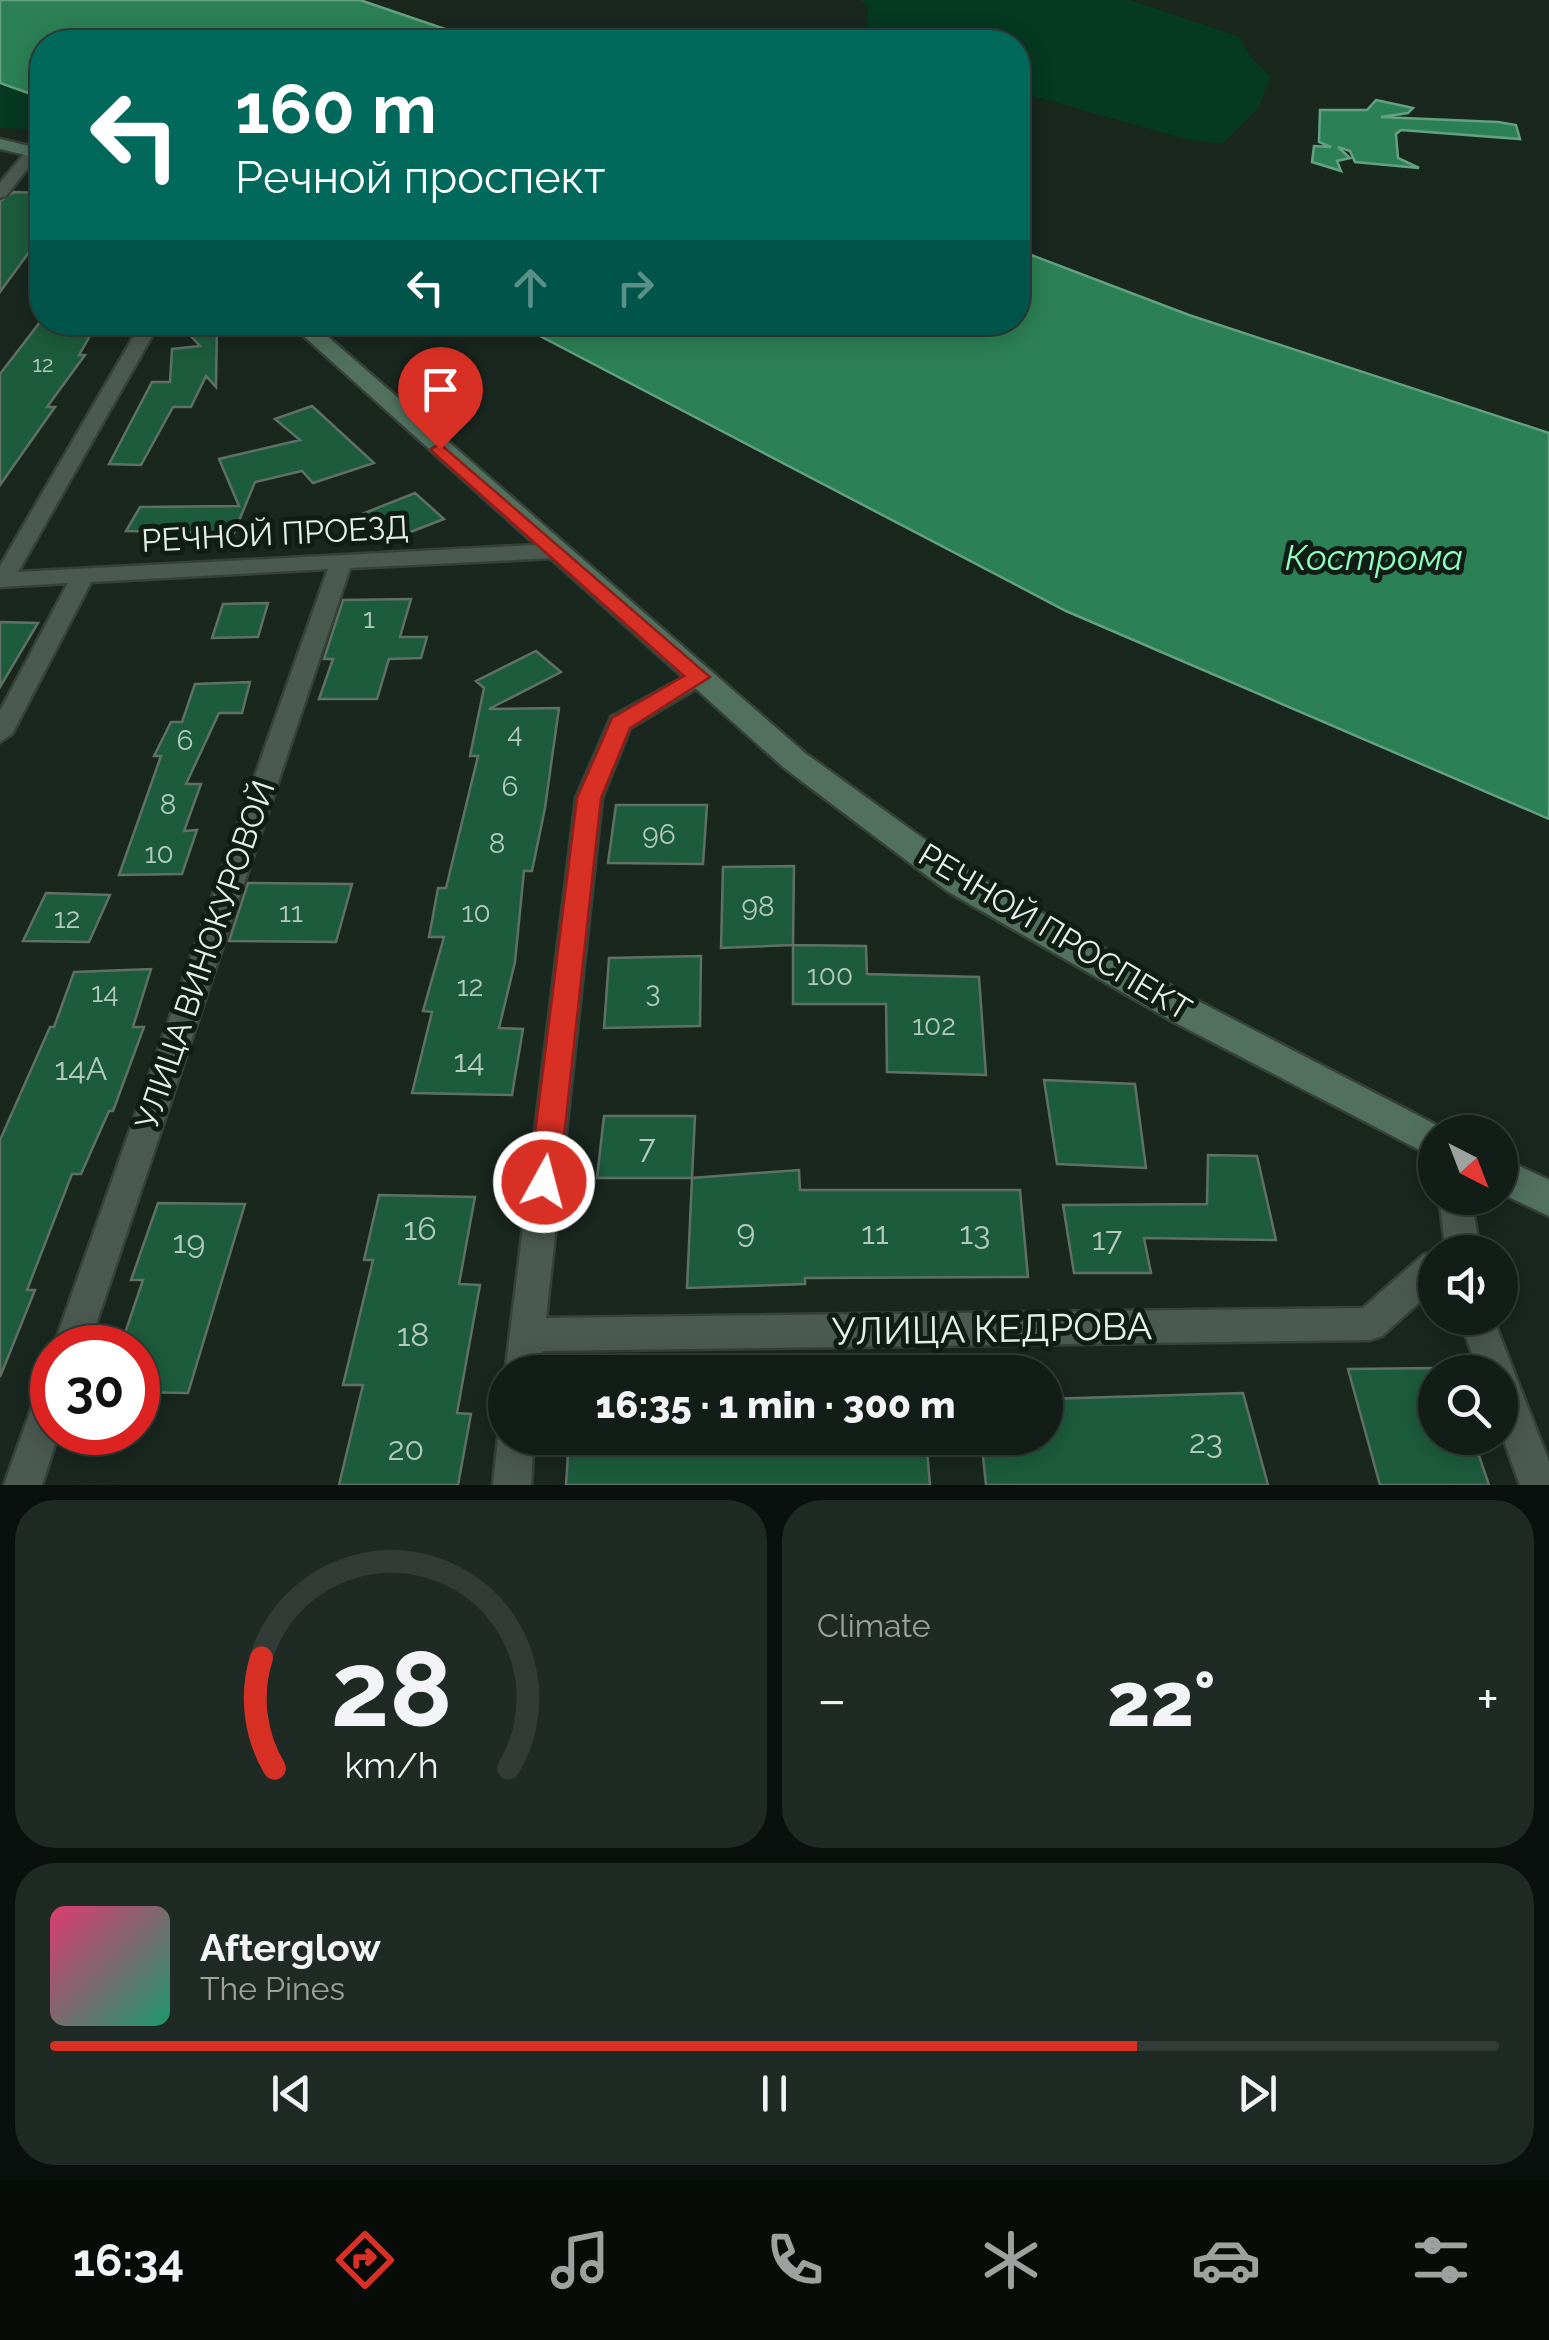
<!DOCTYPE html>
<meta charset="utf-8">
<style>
body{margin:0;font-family:Raleway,sans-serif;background:#202a24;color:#f1f3f6;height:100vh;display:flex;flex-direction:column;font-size:38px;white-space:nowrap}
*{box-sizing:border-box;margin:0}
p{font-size:32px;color:#9da2a1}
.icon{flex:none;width:55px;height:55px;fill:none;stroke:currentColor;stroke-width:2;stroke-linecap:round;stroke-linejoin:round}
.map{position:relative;height:1485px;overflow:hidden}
.sheet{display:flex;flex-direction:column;gap:15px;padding:15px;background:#0a100d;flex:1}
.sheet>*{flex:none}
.guide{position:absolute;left:30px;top:30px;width:1000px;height:305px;border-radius:40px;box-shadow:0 5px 25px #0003,0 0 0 2px #323b36;background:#00695c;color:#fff;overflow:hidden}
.needle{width:65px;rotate:138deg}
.fabs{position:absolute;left:1418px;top:1115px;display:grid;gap:20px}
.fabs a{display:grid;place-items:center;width:100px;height:100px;border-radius:50%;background:#131d17;box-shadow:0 5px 25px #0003,0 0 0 2px #323b36;font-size:50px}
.speed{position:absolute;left:30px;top:1325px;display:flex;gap:20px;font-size:50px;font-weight:700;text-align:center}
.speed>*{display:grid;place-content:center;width:130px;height:130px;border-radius:50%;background:#131d17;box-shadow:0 5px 25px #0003,0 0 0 2px #323b36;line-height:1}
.speed .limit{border:15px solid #d22;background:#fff;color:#111}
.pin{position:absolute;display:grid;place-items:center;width:85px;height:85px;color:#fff;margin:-102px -42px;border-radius:50% 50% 50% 0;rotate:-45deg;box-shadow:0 0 10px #0007}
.pin .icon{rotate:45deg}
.me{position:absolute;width:110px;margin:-55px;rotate:7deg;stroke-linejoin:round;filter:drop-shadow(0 0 8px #0008)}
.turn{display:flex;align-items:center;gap:35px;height:210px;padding:0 40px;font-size:45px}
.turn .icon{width:130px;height:130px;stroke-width:2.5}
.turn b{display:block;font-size:70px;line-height:85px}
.lanes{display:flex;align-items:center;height:95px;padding:0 40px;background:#0003;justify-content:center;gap:50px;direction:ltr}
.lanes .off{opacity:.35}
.big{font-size:75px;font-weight:800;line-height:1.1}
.sheet .card{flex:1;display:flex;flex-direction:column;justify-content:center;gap:15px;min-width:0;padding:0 35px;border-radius:40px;background:#202a24}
.sheet .dial{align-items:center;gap:0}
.dial svg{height:260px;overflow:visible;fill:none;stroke:#323b36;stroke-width:7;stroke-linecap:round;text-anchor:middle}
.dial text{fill:#f1f3f6;stroke:none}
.song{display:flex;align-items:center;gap:30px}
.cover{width:120px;height:120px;border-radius:15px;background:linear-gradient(135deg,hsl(340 70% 55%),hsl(160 70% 35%))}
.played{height:10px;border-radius:5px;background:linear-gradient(90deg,#d93025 75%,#323b36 75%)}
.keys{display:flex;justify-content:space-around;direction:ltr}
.heat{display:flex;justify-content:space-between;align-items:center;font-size:55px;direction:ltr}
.sheet .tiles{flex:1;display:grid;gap:15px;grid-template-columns:1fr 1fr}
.card:last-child{grid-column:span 2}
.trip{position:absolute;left:488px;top:1355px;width:575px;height:100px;border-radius:50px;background:#131d17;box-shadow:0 5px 25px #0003,0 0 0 2px #323b36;font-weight:800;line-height:100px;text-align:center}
.dock{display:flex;height:160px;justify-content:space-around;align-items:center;background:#080c09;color:#9da2a1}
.dock .icon{width:70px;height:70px}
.dock .on{color:#d93025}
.dock b{font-size:45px;color:#f1f3f6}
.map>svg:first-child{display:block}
.green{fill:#063921}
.water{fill:#2c8055;stroke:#64a182;stroke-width:2.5}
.building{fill:#1c5c3c;stroke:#607066;stroke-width:2.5}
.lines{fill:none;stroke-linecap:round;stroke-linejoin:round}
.street-casing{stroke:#36413a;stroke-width:5}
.secondary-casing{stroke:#36413a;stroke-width:5}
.street{fill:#4b5a50;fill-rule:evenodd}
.secondary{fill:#51715e;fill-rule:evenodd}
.route{fill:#d93025;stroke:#8d1f18;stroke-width:2.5}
.labels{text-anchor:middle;stroke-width:10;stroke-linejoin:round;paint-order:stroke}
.far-number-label{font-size:22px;fill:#b4cabe}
.number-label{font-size:28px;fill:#b4cabe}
.street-label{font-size:32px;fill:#e6efea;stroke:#101d15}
.near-number-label{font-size:32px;fill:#b4cabe}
.water-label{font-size:35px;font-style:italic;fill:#90ffc1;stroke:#101d15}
.near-street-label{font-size:38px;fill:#e6efea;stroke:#101d15}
</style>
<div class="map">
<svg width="1549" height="1485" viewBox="0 0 1549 1485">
<rect width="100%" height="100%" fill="#19271f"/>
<path class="green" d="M861,0H1130L1240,37L1251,58L1271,76L1258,109L1222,144L1186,139L1018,92V42H880L868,38V8Z
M0,83L42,98V130L0,128Z"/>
<path class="water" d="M0,0H360L483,42H42V98L0,83Z
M1376,100L1413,108L1408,113L1381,117L1498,122L1516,125L1520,139L1401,130L1396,134L1398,158L1419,168L1355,162L1350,151L1338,147L1350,158L1337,161L1341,171L1312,162L1314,146L1331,147L1319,142L1320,110H1367Z
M1018,250L1189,315L1549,433V819L1066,611L515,323L1018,322Z"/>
<path class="building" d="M14,192L42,193V244H35L0,292V201Z
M40,322H98L79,355H85L47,407H55L0,485V374Z
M178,322H217L216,387L206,376L191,407H173L141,465L109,464L152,382H170L172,349L200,346Z
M312,406L374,463L313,483L302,471L255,482L234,533L126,531L140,507L239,506L219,459L300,440L275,419Z
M415,493L444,519L390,540L362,514Z
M411,599L400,637H427L421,658L389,659L377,699H319L333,659H324L343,600Z
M268,603L258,637L212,638L223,604Z
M0,622L38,623L0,687Z
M536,651L561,672L489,709L559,708L545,808L532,871H524L515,962L499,1028L523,1029L512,1095L412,1093L432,1012L423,1011L444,937H429L438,888H446L478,756H470L484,688L476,681Z
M250,682L242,713H219L186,784H201L184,831L197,830L182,874L119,875L161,756H154L171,722H182L195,684Z
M616,805H707L703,864L608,863Z
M794,866L793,945L721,948L723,867Z
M248,883L352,884L336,942L229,941Z
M46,893L110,895L89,942L23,941Z
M793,945L866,946L867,974L979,977L986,1075L887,1072L886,1004H793Z
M701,956L700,1026L604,1028L609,958Z
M151,969L133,1027H144L113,1111H109L81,1174H72L27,1290H35L0,1377V1140L50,1027H54L74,972Z
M1044,1080L1135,1084L1146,1168L1057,1164Z
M604,1116H695L692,1178H597Z
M1208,1155L1257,1156L1276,1240L1144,1238L1151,1273H1074L1063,1205L1207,1204Z
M799,1170L800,1190H1020L1028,1277L805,1278V1284L687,1288L692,1178Z
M379,1195L475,1197L459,1284L480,1285L457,1413L471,1414L458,1485H339L363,1385H343L373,1260H364Z
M158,1203L245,1204L188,1393L138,1392V1348H120L143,1280H131Z
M1435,1368V1438H1473L1489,1485H1380L1348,1369Z
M1243,1393L1268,1485H986L981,1438H1045V1399Z
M569,1438H926L930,1485H566Z"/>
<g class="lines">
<defs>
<path id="street" d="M29,148L41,151L6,196L0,198V183Z
M142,322H160L18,572L554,544L565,551L554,558L350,568L88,1348H53L328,569L91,582L12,734L0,742V711L68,583L0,587V566Z
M699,669L711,677L707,682L630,728L602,798L546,1318L1363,1308L1423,1255L1435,1251L1440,1252H1435V1288L1382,1336L1370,1340L542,1351L540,1372L505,1374L576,798L611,717Z
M1439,1198H1471L1480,1252H1446Z
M1459,1318H1493L1549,1462V1485H1520L1500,1430V1372H1479Z
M52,1382V1432H59L42,1485H4L39,1387Z
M505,1424V1438H534L531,1485H493L498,1438Z"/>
<path id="secondary" d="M0,139L42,149V159L0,149Z
M288,322H311L805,753L971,873L1198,1001L1448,1131L1435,1132V1158L1172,1021L947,891L783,767Z
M1500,1157L1549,1180V1216L1500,1193Z"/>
</defs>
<use href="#street" class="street-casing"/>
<use href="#secondary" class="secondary-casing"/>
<use href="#street" class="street"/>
<use href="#secondary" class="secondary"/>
</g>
<path class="route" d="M440,444L710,677L630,728L601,798L559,1182L554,1191L544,1195L534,1191L529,1182L577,798L612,718L684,676L434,453L431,449Z"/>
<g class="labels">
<g class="far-number-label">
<text x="43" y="372">12</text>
</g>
<g class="number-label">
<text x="369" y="628">1</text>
<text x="515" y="742">4</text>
<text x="185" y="750">6</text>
<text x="510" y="796">6</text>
<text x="168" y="814">8</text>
<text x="659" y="844">96</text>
<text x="497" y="853">8</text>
<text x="159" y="863">10</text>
<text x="758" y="916">98</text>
<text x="291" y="922">11</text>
<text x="476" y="922">10</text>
<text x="67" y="928">12</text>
<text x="830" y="985">100</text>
<text x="470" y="996">12</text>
<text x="105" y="1002">14</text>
<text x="653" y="1002">3</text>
<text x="934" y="1035">102</text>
</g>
<g class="street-label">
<text transform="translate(275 534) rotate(-3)" y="11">РЕЧНОЙ ПРОЕЗД</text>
<text transform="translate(1055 932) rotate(31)" y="11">РЕЧНОЙ ПРОСПЕКТ</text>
<text transform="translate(205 955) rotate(-71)" y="11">УЛИЦА ВИНОКУРОВОЙ</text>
</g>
<g class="near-number-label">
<text x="469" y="1072">14</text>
<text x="81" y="1080">14А</text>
<text x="647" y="1158">7</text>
<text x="420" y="1240">16</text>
<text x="746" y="1242">9</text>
<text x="875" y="1244">11</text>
<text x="975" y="1244">13</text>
<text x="1107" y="1250">17</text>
<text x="189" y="1253">19</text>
<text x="413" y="1346">18</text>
<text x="1206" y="1453">23</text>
<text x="406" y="1460">20</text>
</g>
<g class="water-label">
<text x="1374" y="570">Кострома</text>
</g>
<g class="near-street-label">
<text transform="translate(992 1329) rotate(-1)" y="13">УЛИЦА КЕДРОВА</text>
</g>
</g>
</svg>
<div class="fabs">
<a><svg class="needle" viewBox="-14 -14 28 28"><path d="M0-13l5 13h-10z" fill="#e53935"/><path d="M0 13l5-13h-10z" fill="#9da2a1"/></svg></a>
<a><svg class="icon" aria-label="sound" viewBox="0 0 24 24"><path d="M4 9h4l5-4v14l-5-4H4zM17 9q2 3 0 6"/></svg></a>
<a><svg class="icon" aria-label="search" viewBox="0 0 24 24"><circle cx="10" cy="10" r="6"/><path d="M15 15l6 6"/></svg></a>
</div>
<div class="speed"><div class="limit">30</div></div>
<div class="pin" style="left:440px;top:449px;background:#d93025"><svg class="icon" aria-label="arrive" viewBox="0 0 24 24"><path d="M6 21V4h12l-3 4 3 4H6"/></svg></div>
<svg class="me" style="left:544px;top:1182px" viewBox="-20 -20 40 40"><circle r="17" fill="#d93025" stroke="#fff" stroke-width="3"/><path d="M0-11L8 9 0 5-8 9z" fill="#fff"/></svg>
<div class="trip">16:35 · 1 min · 300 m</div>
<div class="guide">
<div class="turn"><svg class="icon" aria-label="left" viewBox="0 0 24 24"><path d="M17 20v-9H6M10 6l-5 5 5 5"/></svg><div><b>160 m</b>Речной проспект</div></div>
<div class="lanes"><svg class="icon" aria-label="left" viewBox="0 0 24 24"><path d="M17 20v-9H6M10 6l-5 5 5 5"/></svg><svg class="icon off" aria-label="ahead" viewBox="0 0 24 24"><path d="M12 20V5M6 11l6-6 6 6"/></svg><svg class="icon off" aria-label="right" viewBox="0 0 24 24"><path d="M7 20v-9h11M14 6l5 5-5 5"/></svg></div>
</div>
</div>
<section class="sheet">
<div class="tiles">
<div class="card dial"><svg viewBox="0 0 100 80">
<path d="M14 69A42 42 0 1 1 86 69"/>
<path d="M14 69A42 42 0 0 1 10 35" stroke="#d93025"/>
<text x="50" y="56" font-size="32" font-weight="700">28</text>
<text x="50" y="72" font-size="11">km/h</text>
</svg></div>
<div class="card"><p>Climate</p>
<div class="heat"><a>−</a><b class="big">22°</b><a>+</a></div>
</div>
<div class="card">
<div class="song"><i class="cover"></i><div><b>Afterglow</b><p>The Pines</p></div></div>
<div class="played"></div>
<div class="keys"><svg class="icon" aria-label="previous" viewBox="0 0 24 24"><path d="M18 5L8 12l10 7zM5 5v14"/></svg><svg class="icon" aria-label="pause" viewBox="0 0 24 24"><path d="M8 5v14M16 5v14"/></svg><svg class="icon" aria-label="next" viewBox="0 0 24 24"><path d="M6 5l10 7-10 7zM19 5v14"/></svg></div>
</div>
</div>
</section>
<nav class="dock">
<b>16:34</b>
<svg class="icon on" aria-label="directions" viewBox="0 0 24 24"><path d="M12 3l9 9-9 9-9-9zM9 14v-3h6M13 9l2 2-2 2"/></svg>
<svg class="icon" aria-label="music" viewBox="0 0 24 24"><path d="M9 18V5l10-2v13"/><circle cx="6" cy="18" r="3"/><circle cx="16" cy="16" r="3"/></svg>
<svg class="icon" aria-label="phone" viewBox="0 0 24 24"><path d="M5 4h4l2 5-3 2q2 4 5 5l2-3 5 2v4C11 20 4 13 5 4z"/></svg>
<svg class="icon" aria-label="climate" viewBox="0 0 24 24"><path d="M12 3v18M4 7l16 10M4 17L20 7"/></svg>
<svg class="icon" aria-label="car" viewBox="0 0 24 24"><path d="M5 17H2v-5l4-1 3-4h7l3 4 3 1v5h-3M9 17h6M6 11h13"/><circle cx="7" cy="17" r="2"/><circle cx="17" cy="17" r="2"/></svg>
<svg class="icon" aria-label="filters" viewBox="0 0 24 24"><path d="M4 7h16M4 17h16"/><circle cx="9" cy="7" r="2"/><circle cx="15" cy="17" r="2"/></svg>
</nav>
